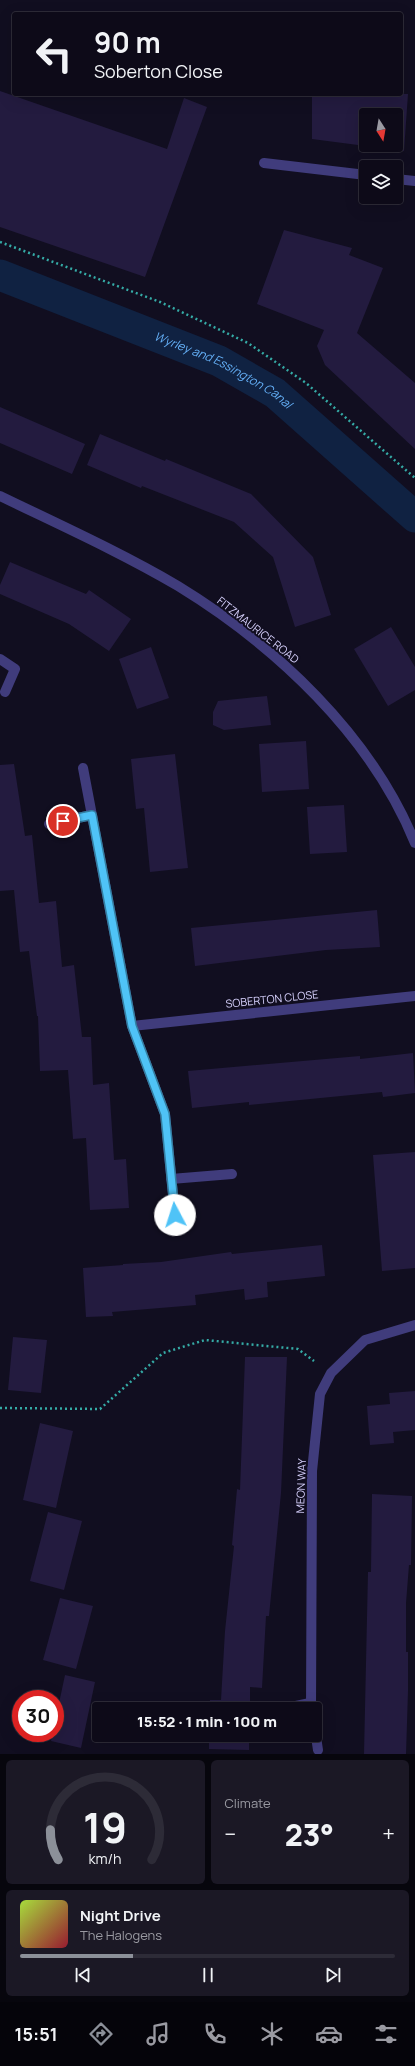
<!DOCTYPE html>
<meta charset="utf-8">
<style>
body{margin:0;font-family:Manrope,sans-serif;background:#1b1825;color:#f1f3f6;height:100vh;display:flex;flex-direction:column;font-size:15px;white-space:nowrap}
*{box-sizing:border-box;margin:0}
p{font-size:13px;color:#9a9aa2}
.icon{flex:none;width:22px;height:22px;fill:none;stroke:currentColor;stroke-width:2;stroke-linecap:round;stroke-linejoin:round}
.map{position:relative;height:1754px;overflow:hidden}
.details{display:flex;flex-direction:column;gap:6px;padding:6px;background:#07060d;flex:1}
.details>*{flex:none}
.top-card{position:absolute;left:12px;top:12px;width:391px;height:84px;border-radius:4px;box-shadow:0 4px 16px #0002,0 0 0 1px #2d2b37;background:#0d0a18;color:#f1f3f6;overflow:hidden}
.needle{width:26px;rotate:169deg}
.tools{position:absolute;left:359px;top:108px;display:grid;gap:8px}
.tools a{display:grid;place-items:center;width:44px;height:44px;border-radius:4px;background:#0d0a18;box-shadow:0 4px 16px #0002,0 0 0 1px #2d2b37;font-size:20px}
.speed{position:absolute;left:12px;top:1690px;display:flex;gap:8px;font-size:20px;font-weight:700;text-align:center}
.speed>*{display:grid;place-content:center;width:52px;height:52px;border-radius:50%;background:#0d0a18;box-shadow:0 4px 16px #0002,0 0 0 1px #2d2b37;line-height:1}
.speed .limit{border:6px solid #d22;background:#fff;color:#111}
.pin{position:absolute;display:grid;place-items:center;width:34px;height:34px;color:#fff;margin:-17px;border:2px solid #fff;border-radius:50%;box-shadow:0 1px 4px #0007}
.me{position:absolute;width:44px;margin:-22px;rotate:355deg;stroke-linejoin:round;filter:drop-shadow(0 0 3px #0008)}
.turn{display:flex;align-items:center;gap:14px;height:84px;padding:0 16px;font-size:18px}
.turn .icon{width:52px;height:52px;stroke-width:2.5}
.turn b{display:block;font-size:28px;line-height:34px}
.big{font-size:30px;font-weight:800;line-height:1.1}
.details .tile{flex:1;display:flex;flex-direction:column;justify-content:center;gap:6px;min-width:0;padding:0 14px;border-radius:6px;background:#1b1825}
.details .dial{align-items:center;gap:0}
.dial svg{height:104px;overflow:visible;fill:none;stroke:#2d2b37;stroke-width:7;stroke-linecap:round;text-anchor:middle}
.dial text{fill:#f1f3f6;stroke:none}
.song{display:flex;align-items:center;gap:12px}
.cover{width:48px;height:48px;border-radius:6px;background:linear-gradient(135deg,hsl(80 70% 55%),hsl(350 70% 35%))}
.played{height:4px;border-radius:2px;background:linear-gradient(90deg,#8c9099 30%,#2d2b37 30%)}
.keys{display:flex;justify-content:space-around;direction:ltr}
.heat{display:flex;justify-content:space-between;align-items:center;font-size:22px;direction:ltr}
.details .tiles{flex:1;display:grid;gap:6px;grid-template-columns:1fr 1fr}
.tile:last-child{grid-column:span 2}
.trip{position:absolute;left:92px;top:1702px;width:230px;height:40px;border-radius:4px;background:#0d0a18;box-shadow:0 4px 16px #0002,0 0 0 1px #2d2b37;font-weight:800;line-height:40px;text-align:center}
.tab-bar{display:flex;height:64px;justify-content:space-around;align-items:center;background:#05040a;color:#9a9aa2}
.tab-bar .icon{width:28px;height:28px}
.tab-bar .active{color:#8c9099}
.tab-bar b{font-size:18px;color:#f1f3f6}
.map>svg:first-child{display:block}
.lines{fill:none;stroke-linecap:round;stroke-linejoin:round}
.canal{stroke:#102242;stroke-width:31}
.building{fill:#231b3f;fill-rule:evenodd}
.path{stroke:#35aba6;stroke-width:2.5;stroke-dasharray:2 3;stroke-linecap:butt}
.service{stroke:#403c7c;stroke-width:10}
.minor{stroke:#403c7c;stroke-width:10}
.route-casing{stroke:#337fa1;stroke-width:10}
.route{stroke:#4fc3f7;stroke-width:7}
.labels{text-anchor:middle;stroke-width:4;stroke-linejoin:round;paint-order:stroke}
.street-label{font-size:11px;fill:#d6d0fc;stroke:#110e20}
.water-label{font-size:12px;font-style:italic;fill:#64aff6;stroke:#110e20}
</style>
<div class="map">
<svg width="415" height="1754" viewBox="0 0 415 1754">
<rect width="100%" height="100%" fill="#110e20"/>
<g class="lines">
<path class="canal" id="s1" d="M0,275L219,361L275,393L415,517"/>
</g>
<path class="building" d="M0,91L167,149L184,98L207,107L145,277L0,227Z
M312,94H408L404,151L312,139ZM366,115H396V145H366Z
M284,230L352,248L349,255L383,268L357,333L415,383V449L325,365L317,346L324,330L257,304Z
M0,407L85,444L72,474L0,443Z
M100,434L165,461L166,459L251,494L313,557L331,615L295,627L273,557L234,522L142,486L141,488L87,465Z
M10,562L86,594L89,590L131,619L109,651L69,624L0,594V585Z
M391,627L415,667V690L388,706L354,649Z
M151,647L169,698L137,709L119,659Z
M267,696L271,725L224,730L213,725V712L218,701Z
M306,741L309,789L262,792L259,744Z
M175,754L188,868L150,872L144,808L136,809L131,759Z
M14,764L25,836L32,835L39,903L56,901L62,967L74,965L82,1037H91L93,1085L109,1083L114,1160L126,1159L129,1208L90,1210L86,1138L73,1139L68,1070L40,1071L38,1016H37L29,951L20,952L14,890L0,891V765Z
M344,805L347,852L310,854L307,807Z
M377,910L380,947L326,950L195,966L191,928Z
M413,1053L415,1093L383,1097L382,1092L249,1105V1102L192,1108L188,1071L360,1056V1059Z
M415,1152V1268L382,1271L373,1155Z
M322,1245L325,1276L267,1282L268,1297L245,1300L244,1289L195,1295L196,1305L112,1312L113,1316L86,1317L83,1268L123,1265V1264L161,1262L231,1252L232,1254Z
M13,1337L47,1340L41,1393L8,1390Z
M245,1357H287L281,1493L269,1616H266L262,1688L250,1687V1709H210V1700H221L225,1631L234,1546L232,1545L237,1489L240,1490Z
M415,1391V1430L393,1432L394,1443L370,1445L367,1406L390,1404L389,1393Z
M40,1423L73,1431L56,1508L23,1500Z
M372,1494L412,1496L411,1565H409L406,1603V1652H408V1691L406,1754H364L368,1572H371Z
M48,1512L82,1521L64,1590L30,1581Z
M60,1598L93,1606L76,1669L43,1660Z
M65,1675L95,1682L81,1748L51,1741L53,1733H55V1722Z
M209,1735H249V1750L209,1749Z"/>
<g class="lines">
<path class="path" d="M0,242L160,302L248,343L306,383L415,478
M0,1408L100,1409L163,1353L205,1340L298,1349L314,1361"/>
<path class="service" d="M0,659L15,669L5,692"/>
<path class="minor" d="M264,163L366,175
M396,179L415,181
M0,496C60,525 120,552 178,586C276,646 371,735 415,843
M83,768L132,1026L165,1114L175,1215
M49,824L92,815
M132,1026L415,996
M171,1179L232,1174
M282,1709L310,1703
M311,1709L312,1471L320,1394L331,1373L365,1340L415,1325
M315,1730L318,1750"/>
</g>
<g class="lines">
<defs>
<path id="route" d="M63,821L92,815L132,1026L165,1114L175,1215"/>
</defs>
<use href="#route" class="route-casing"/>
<use href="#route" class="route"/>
</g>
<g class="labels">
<g class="street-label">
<text transform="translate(258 630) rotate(38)" y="4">FITZMAURICE ROAD</text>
<text transform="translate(272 999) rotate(-6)" y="4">SOBERTON CLOSE</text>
<text transform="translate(301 1486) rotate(-88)" y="4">MEON WAY</text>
</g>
<g class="water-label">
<text dy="4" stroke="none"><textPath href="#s1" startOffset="243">Wyrley and Essington Canal</textPath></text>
</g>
</g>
</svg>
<div class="tools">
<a><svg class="needle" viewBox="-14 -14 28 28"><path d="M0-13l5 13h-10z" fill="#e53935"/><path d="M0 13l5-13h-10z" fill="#9a9aa2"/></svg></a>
<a><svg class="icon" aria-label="layers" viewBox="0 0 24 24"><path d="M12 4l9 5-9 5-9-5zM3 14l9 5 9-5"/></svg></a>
</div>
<div class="speed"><div class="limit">30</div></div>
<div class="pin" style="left:63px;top:821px;background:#d93025"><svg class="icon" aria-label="arrive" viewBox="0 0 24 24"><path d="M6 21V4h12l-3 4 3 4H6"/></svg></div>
<svg class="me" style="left:175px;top:1215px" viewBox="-20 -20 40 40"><circle r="19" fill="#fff"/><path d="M0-13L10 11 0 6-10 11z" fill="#4fc3f7"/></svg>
<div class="trip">15:52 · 1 min · 100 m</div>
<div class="top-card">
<div class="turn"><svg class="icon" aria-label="left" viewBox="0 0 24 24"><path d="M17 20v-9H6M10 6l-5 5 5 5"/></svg><div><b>90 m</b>Soberton Close</div></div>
</div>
</div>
<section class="details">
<div class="tiles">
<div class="tile dial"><svg viewBox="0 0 100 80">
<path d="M14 69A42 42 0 1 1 86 69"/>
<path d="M14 69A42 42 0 0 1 8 46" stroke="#8c9099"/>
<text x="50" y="56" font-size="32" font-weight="700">19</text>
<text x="50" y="72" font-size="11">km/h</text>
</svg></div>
<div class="tile"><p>Climate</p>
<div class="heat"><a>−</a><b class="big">23°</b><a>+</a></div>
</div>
<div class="tile">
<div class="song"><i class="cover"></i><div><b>Night Drive</b><p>The Halogens</p></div></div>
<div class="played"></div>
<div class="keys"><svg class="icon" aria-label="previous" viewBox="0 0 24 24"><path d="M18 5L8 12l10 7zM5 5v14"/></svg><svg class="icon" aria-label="pause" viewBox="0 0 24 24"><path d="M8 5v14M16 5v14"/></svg><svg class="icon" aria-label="next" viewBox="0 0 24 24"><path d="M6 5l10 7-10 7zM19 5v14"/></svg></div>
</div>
</div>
</section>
<nav class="tab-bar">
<b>15:51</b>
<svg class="icon active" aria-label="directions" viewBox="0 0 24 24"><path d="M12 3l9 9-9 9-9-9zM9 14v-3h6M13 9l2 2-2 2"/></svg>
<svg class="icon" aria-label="music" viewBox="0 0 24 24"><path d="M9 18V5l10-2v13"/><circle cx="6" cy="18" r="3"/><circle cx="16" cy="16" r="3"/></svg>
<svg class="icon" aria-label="phone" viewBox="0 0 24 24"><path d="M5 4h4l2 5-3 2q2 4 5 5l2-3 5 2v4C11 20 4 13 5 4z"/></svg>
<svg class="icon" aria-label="climate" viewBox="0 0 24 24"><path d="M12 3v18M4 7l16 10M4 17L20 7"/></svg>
<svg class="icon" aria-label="car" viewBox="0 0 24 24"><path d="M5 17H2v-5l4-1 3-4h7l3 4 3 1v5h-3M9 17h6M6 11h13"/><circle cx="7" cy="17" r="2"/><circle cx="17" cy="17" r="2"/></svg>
<svg class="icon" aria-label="filters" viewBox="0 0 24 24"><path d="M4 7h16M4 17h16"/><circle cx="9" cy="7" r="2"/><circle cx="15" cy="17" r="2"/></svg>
</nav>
